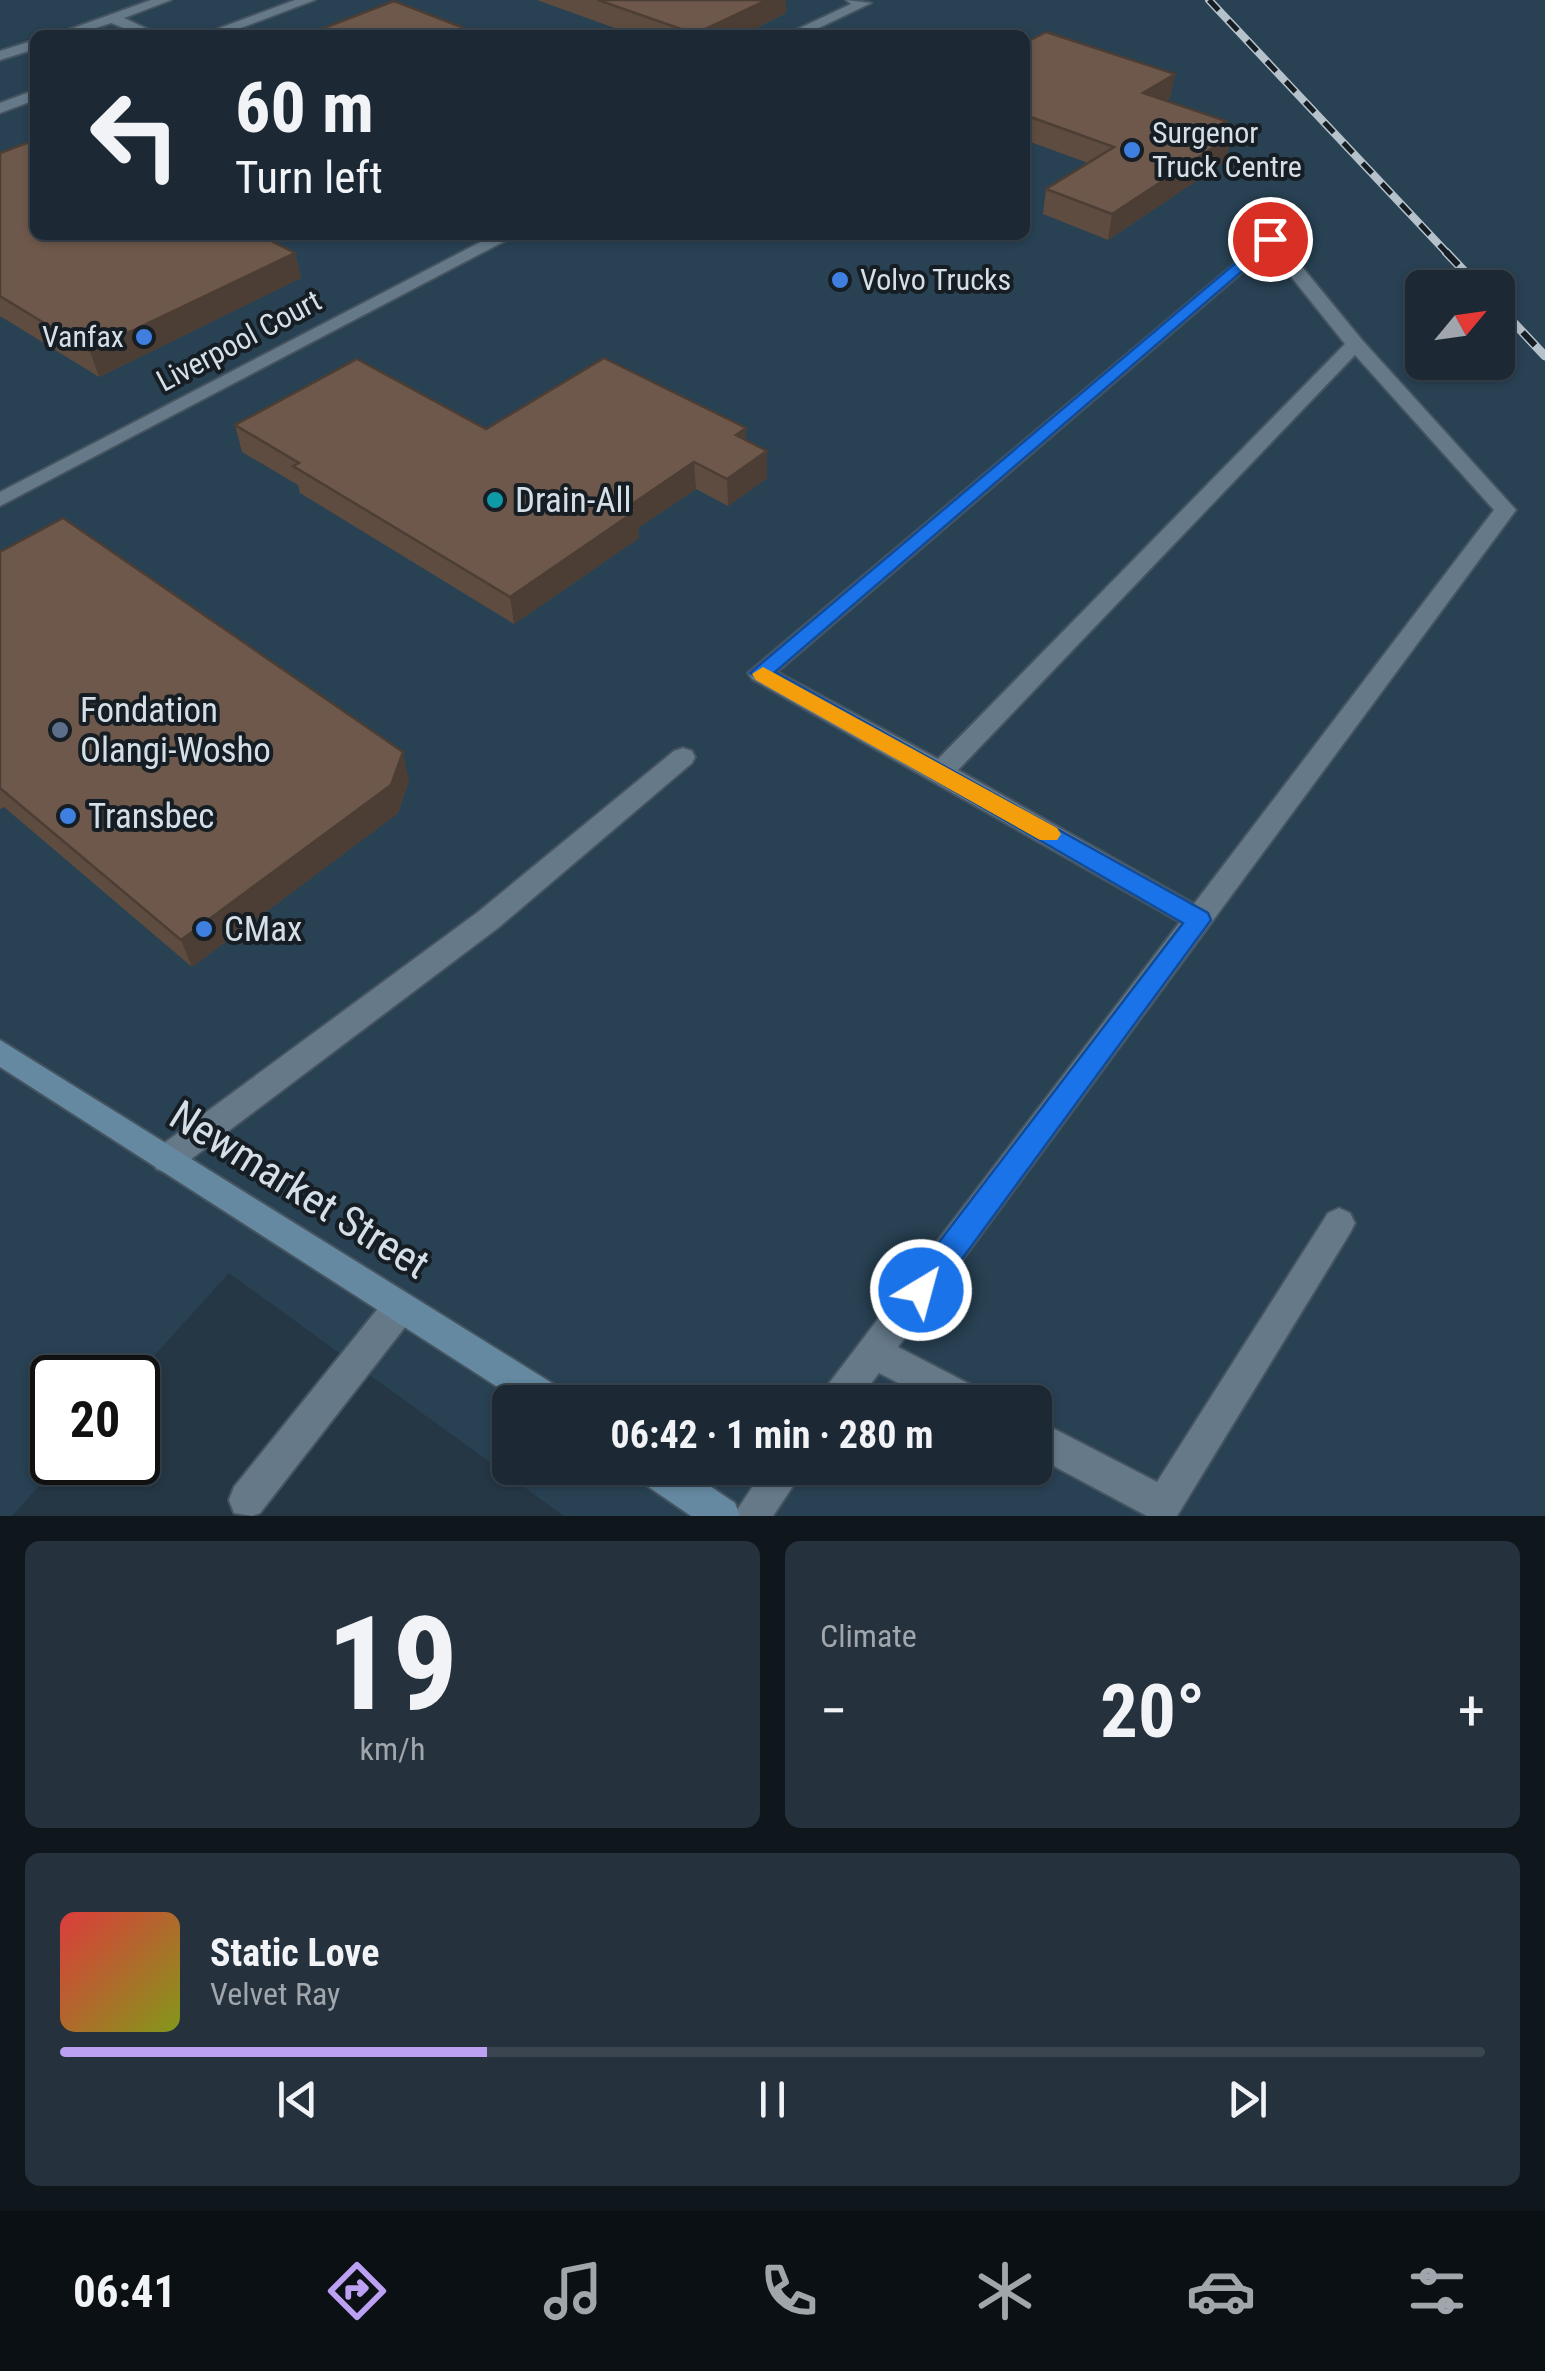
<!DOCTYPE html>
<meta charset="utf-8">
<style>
body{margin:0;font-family:"Roboto Condensed",sans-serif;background:#25313c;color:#f1f3f6;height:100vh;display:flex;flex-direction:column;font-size:38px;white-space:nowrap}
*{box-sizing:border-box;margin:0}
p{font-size:32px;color:#a0a6ac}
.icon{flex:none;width:55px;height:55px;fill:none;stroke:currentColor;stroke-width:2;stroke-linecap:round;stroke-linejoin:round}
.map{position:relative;height:1516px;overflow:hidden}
.sheet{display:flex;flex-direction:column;gap:25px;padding:25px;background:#0f171d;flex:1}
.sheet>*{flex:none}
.guide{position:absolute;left:30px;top:30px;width:1000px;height:210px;border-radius:15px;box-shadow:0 2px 8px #0004,0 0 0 2px #3a454f;background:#1c2934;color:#f1f3f6;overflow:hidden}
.needle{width:65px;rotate:61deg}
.tools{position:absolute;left:1405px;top:270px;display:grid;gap:20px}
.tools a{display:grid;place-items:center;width:110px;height:110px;border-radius:15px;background:#1c2934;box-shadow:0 2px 8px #0004,0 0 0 2px #3a454f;font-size:50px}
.speed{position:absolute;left:30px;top:1355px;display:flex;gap:20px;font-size:50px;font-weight:700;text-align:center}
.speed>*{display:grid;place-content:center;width:130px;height:130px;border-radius:50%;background:#1c2934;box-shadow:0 2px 8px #0004,0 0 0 2px #3a454f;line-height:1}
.speed .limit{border:5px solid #111;border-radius:15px;background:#fff;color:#111}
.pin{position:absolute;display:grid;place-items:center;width:85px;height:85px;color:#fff;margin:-42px;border:5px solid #fff;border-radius:50%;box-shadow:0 2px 10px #0007}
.me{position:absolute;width:110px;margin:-55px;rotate:37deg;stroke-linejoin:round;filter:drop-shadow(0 0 8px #0008)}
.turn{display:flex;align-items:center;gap:35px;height:210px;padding:0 40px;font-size:45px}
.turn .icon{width:130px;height:130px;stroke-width:2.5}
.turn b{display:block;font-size:70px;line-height:85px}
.big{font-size:75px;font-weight:700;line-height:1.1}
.sheet .card{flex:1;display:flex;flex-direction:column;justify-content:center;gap:15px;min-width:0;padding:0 35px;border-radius:15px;background:#25313c}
.sheet .dial{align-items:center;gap:0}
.dial b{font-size:130px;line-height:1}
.song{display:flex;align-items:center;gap:30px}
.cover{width:120px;height:120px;border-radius:15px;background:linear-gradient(135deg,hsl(0 70% 55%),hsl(70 70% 35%))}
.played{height:10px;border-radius:5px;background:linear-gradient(90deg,#bca0f2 30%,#3a454f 30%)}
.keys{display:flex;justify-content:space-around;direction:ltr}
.heat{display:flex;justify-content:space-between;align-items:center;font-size:55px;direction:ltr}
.sheet .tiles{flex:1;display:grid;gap:25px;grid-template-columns:1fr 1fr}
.card:last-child{grid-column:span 2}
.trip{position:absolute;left:492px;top:1385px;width:560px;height:100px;border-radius:15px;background:#1c2934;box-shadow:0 2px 8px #0004,0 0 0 2px #3a454f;font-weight:700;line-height:100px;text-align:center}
.menu{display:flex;height:160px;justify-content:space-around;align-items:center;background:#0b1015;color:#a0a6ac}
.menu .icon{width:70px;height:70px}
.menu .current{color:#bca0f2}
.menu b{font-size:45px;color:#f1f3f6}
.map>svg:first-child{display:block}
.built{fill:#284153;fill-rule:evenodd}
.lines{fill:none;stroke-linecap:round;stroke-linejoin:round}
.lane-casing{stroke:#455460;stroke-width:4}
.street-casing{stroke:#455460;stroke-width:4}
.secondary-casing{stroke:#455460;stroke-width:4}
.lane{fill:#657989;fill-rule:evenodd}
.street{fill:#657989;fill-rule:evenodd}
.secondary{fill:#6489a1;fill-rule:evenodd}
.rail-far1-casing{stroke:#b5c1cb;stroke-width:8}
.rail-casing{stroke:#b5c1cb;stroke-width:9}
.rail-far1{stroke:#161e24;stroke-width:5;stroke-dasharray:14;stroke-linecap:butt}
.rail{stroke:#161e24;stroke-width:6;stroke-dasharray:18;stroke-linecap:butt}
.wall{fill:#5e4c40}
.shaded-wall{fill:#4c3e34}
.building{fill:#6d584b;stroke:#4c3e34;stroke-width:2.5}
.route{fill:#1a73e8;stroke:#114b97;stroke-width:2.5}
.slow{fill:#f59e0b}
.shop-dot{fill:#3f7fe0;stroke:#161e24;stroke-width:4}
.culture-dot{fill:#0f9aa8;stroke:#161e24;stroke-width:4}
.service-dot{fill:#5c6f8a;stroke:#161e24;stroke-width:4}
.labels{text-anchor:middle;stroke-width:8;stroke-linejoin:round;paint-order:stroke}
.far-poi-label{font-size:30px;fill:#d4dfe8;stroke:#161e24;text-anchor:start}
.far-street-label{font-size:30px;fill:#d4dfe8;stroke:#161e24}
.poi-label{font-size:35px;fill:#d4dfe8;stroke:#161e24;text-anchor:start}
.near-street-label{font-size:42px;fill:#d4dfe8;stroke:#161e24}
</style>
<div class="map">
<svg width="1545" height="1516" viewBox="0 0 1545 1516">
<rect width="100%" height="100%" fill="#253745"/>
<path class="built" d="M0,0H1545V1516H564L229,1273L135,1377L52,1378V1462L60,1463L12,1516H0ZM35,35H1025V235H35ZM1422,288H1498V362H1422ZM510,1402H1035V1468H510Z"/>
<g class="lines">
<defs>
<path id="lane" d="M151,0H171L124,18L160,35H141L111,23L75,35H54Z
M295,0H315L222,35H201Z
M846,0L871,3L804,35H785L851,4Z
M35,40V49L0,60V51Z
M35,90V100L0,113V103Z
M1270,234L1276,235L1362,340L1516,510L898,1347L981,1390L986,1402H935L879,1373L857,1402H819L824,1390L1180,922L752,679L748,673ZM1269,249L1345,344L938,759L777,672ZM1355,355L1494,510L1194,904L958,770Z
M683,748L692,751L695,757L692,763L498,928L178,1169L167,1173L156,1169L152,1159L156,1149L478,912L674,751Z
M1339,1208L1350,1213L1355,1223L1350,1233L1177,1516H1147L1035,1456V1419L1157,1482L1328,1213Z
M400,1291L412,1296L417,1307L412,1318L260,1513L252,1516L234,1513L229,1500L234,1487L388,1296Z
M765,1468H805L773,1516H733Z"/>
<path id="street" d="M494,235H516L0,506V492Z"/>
<path id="secondary" d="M0,1040L563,1390L568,1402H521L0,1067Z
M635,1468H683L735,1503L740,1516H691L640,1481Z"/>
</defs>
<use href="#lane" class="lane-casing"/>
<use href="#street" class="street-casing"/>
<use href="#secondary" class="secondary-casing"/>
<use href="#lane" class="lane"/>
<use href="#street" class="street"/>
<use href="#secondary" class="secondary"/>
<defs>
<path id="rail-far1" d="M1209,0L1448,254"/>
<path id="rail" d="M1446,252L1480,288
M1498,306L1545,356"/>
</defs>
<use href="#rail-far1" class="rail-far1-casing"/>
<use href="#rail" class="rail-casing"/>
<use href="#rail-far1" class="rail-far1"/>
<use href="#rail" class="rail"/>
</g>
<path class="wall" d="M537,0H786V13L742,35H634Z
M1025,43L1175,74L1170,98L1166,101L1223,133L1231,136L1226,161L1108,240L1043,214L1046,189L1088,163L1025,140Z
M0,153L295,253L301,278L99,377L0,316Z
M235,425L486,429L746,428V440L767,451V478L728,506L696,489L638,528L639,538L514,624L300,493L298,485L242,452Z
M0,552L409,780L398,813L192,967L4,807L0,809Z"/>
<path class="shaded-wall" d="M767,0H786V13L742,35H695Z
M1175,74L1170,98L1139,117L1143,93Z
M1226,121L1221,143L1231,136L1226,161L1108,240L1112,214L1212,130Z
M295,253L301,278L99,377L90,351Z
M746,428V455L736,435Z
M767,451V478L728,506L727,479Z
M694,462L696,489L638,528L639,538L514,624L510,597L629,506Z
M403,752L409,780L398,813L192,967L181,940Z"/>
<path class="building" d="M598,0H767L695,34Z
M394,1L482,35H306Z
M1046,32L1175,74L1143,93L1226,121L1212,130L1231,136L1112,214L1046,189L1114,147L1025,115V43Z
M35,140V235H259L295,253L90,351L0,296V153Z
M604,358L746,428L736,435L767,451L727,479L694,462L629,506L637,510L510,597L293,466L299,463L235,425L357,359L486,429Z
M63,518L403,752L391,785L181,940L0,788V552Z"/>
<path class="route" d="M1270,234L1278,239L1276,242L775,672L1208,913L1211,920L931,1301L921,1305L910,1301L906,1290L910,1280L1183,923L750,673Z"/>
<path class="slow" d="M763,667L1057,828L1061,834L1057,840H1040L756,680L752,674Z"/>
<g class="shop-dot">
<circle cx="1132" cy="150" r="10"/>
<circle cx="840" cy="280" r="10"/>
<circle cx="144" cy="337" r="10"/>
<circle cx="68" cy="816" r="10"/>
<circle cx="204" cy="929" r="10"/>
</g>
<circle class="culture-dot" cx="495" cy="500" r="10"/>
<circle class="service-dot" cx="60" cy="730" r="10"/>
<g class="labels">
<g class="far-poi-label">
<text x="1152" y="143">Surgenor<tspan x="1152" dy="34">Truck Centre</tspan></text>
<text x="860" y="290">Volvo Trucks</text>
<text x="124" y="347" text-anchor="end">Vanfax</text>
</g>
<g class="far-street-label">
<text transform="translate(239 341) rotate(-28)" y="10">Liverpool Court</text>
</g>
<g class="poi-label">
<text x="515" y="512">Drain-All</text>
<text x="80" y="722">Fondation<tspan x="80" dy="40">Olangi-Wosho</tspan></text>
<text x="88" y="828">Transbec</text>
<text x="224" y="941">CMax</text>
</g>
<g class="near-street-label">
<text transform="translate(300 1189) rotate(32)" y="15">Newmarket Street</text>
</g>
</g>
</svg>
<div class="tools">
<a><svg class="needle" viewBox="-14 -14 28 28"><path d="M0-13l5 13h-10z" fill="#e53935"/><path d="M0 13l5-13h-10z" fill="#a0a6ac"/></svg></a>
</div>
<div class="speed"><div class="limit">20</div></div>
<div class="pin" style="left:1270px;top:239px;background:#d93025"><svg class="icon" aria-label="arrive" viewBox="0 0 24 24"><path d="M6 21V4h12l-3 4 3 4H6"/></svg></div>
<svg class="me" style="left:921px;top:1290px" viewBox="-20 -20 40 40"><circle r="17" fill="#1a73e8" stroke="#fff" stroke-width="3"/><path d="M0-11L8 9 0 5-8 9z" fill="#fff"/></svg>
<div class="trip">06:42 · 1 min · 280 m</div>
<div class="guide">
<div class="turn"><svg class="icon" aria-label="left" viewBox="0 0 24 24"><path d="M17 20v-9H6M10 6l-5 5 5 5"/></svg><div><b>60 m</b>Turn left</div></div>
</div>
</div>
<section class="sheet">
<div class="tiles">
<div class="card dial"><b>19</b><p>km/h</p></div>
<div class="card"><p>Climate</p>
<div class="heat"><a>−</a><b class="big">20°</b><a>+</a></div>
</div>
<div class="card">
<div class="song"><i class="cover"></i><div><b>Static Love</b><p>Velvet Ray</p></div></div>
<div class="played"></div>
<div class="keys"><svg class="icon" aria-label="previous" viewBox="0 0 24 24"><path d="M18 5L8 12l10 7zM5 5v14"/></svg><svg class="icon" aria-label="pause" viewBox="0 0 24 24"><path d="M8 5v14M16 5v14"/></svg><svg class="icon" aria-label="next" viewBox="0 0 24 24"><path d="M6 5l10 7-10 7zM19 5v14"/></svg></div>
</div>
</div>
</section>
<nav class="menu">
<b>06:41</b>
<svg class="icon current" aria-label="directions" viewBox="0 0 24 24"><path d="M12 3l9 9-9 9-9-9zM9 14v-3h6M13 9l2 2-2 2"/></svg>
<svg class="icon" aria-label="music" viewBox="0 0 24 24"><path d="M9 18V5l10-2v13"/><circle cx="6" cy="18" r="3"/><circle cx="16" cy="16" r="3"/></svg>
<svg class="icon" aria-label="phone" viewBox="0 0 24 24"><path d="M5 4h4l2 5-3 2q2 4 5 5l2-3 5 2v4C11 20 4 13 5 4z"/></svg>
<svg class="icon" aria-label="climate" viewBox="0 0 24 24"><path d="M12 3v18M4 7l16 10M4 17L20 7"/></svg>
<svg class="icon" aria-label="car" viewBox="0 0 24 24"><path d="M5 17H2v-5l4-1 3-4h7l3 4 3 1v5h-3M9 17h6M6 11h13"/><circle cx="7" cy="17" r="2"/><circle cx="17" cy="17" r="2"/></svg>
<svg class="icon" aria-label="filters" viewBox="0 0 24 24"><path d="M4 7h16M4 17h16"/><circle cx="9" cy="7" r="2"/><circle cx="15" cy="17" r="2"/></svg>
</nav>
